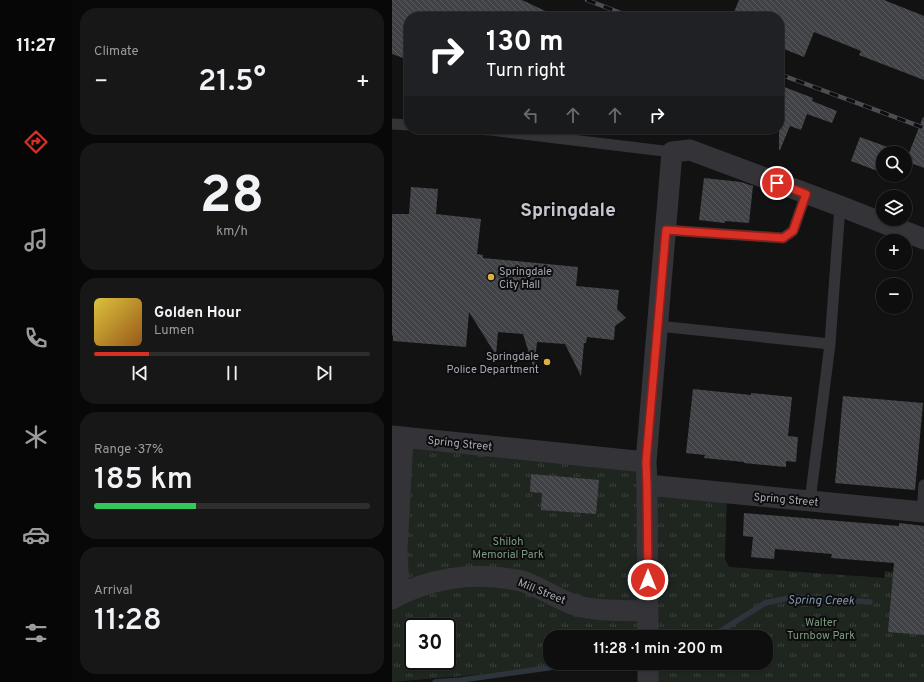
<!DOCTYPE html>
<meta charset="utf-8">
<style>
body{margin:0;font-family:Overpass,sans-serif;background:#171717;color:#f1f3f6;height:100vh;display:flex;flex-direction:column;font-size:15px;white-space:nowrap}
*{box-sizing:border-box;margin:0}
p{font-size:13px;color:#9b9c9e}
.icon{flex:none;width:22px;height:22px;fill:none;stroke:currentColor;stroke-width:2;stroke-linecap:round;stroke-linejoin:round}
.map{position:relative;flex:1;overflow:hidden}
.details{display:flex;flex-direction:column;gap:8px;padding:8px;background:#080808;width:320px}
.details>*{flex:none}
.top-card{position:absolute;left:12px;top:12px;width:380px;height:122px;border-radius:16px;box-shadow:0 1px 3px #0004,0 0 0 1px #2e2e2e;background:#202124;color:#fff;overflow:hidden}
.tools{position:absolute;left:484px;top:146px;display:grid;gap:8px}
.tools a{display:grid;place-items:center;width:36px;height:36px;border-radius:50%;background:#0e0e0e;box-shadow:0 1px 3px #0004,0 0 0 1px #2e2e2e;font-size:20px}
.speed{position:absolute;left:12px;top:618px;display:flex;gap:8px;font-size:20px;font-weight:700;text-align:center}
.speed>*{display:grid;place-content:center;width:52px;height:52px;border-radius:50%;background:#0e0e0e;box-shadow:0 1px 3px #0004,0 0 0 1px #2e2e2e;line-height:1}
.speed .limit{border:2px solid #111;border-radius:6px;background:#fff;color:#111}
.pin{position:absolute;display:grid;place-items:center;width:34px;height:34px;color:#fff;margin:-17px;border:2px solid #fff;border-radius:50%;box-shadow:0 1px 4px #0007}
.me{position:absolute;width:44px;margin:-22px;rotate:0deg;stroke-linejoin:round;filter:drop-shadow(0 0 3px #0008)}
.turn{display:flex;align-items:center;gap:14px;height:84px;padding:0 16px;font-size:18px}
.turn .icon{width:52px;height:52px;stroke-width:2.5}
.turn b{display:block;font-size:28px;line-height:34px}
.lanes{display:flex;align-items:center;height:38px;padding:0 16px;background:#0003;justify-content:center;gap:20px;direction:ltr}
.lanes .off{opacity:.35}
.big{font-size:30px;font-weight:600;line-height:1.1}
.details .widget{flex:1;display:flex;flex-direction:column;justify-content:center;gap:6px;min-width:0;padding:0 14px;border-radius:16px;background:#171717}
.details .dial{align-items:center;gap:0}
.dial b{font-size:52px;line-height:1}
.song{display:flex;align-items:center;gap:12px}
.cover{width:48px;height:48px;border-radius:6px;background:linear-gradient(135deg,hsl(50 70% 55%),hsl(30 70% 35%))}
.played{height:4px;border-radius:2px;background:linear-gradient(90deg,#d93025 20%,#2e2e2e 20%)}
.keys{display:flex;justify-content:space-around;direction:ltr}
.heat{display:flex;justify-content:space-between;align-items:center;font-size:22px;direction:ltr}
.charge{height:6px;border-radius:3px;background:linear-gradient(90deg,#34c759 37%,#2e2e2e 0)}
.trip{position:absolute;left:151px;top:630px;width:230px;height:40px;border-radius:16px;background:#0e0e0e;box-shadow:0 1px 3px #0004,0 0 0 1px #2e2e2e;font-weight:600;line-height:40px;text-align:center}
main{display:flex;flex:1;min-height:0}
.dock{display:flex;flex-direction:column;width:72px;justify-content:space-around;align-items:center;background:#060606;color:#9b9c9e}
.dock .icon{width:28px;height:28px}
.dock .active{color:#d93025}
.dock b{font-size:18px;color:#f1f3f6}
.map>svg:first-child{display:block}
.grass{fill:url(#grass-tufts);fill-rule:evenodd}
.lines{fill:none;stroke-linecap:round;stroke-linejoin:round}
.stream{stroke:#2d343b;stroke-width:5.5}
.building{fill:url(#building-back-hatch)}
.lane{stroke:#343438;stroke-width:11}
.street{stroke:#343438;stroke-width:21}
.rail-casing{stroke:#4d4e53;stroke-width:4.5}
.rail{stroke:#0d0d0e;stroke-width:3;stroke-dasharray:9;stroke-linecap:butt}
.route-casing{stroke:#8d1f18;stroke-width:10}
.route{stroke:#d93025;stroke-width:7}
.poi-dot{fill:#e0af3d;stroke:#0d0d0e;stroke-width:1.5}
.labels{text-anchor:middle;stroke-width:4;stroke-linejoin:round;paint-order:stroke}
.poi-label{font-size:11px;fill:#a5a9b3;stroke:#0d0d0e;text-anchor:start}
.street-label{font-size:11px;fill:#a5a9b3;stroke:#0d0d0e}
.park-label{font-size:11px;fill:#7d9c80;stroke:#0d0d0e}
.water-label{font-size:12px;font-style:italic;fill:#7e95ab;stroke:#0d0d0e}
.town-label{font-size:19px;font-weight:bold;fill:#c5c8cf;stroke:#0d0d0e}
</style>
<main>
<nav class="dock">
<b>11:27</b>
<svg class="icon active" aria-label="directions" viewBox="0 0 24 24"><path d="M12 3l9 9-9 9-9-9zM9 14v-3h6M13 9l2 2-2 2"/></svg>
<svg class="icon" aria-label="music" viewBox="0 0 24 24"><path d="M9 18V5l10-2v13"/><circle cx="6" cy="18" r="3"/><circle cx="16" cy="16" r="3"/></svg>
<svg class="icon" aria-label="phone" viewBox="0 0 24 24"><path d="M5 4h4l2 5-3 2q2 4 5 5l2-3 5 2v4C11 20 4 13 5 4z"/></svg>
<svg class="icon" aria-label="climate" viewBox="0 0 24 24"><path d="M12 3v18M4 7l16 10M4 17L20 7"/></svg>
<svg class="icon" aria-label="car" viewBox="0 0 24 24"><path d="M5 17H2v-5l4-1 3-4h7l3 4 3 1v5h-3M9 17h6M6 11h13"/><circle cx="7" cy="17" r="2"/><circle cx="17" cy="17" r="2"/></svg>
<svg class="icon" aria-label="filters" viewBox="0 0 24 24"><path d="M4 7h16M4 17h16"/><circle cx="9" cy="7" r="2"/><circle cx="15" cy="17" r="2"/></svg>
</nav>
<section class="details">
<div class="widget"><p>Climate</p>
<div class="heat"><a>−</a><b class="big">21.5°</b><a>+</a></div>
</div>
<div class="widget dial"><b>28</b><p>km/h</p></div>
<div class="widget">
<div class="song"><i class="cover"></i><div><b>Golden Hour</b><p>Lumen</p></div></div>
<div class="played"></div>
<div class="keys"><svg class="icon" aria-label="previous" viewBox="0 0 24 24"><path d="M18 5L8 12l10 7zM5 5v14"/></svg><svg class="icon" aria-label="pause" viewBox="0 0 24 24"><path d="M8 5v14M16 5v14"/></svg><svg class="icon" aria-label="next" viewBox="0 0 24 24"><path d="M6 5l10 7-10 7zM19 5v14"/></svg></div>
</div>
<div class="widget"><p>Range · 37%</p><b class="big">185 km</b><div class="charge"></div></div>
<div class="widget"><p>Arrival</p><b class="big">11:28</b></div>
</section>
<div class="map">
<svg width="532" height="682" viewBox="0 0 532 682">
<defs>
<pattern id="grass-tufts" width="24" height="20" patternUnits="userSpaceOnUse"><rect width="24" height="20" fill="#1f2620"/><path d="M3 7l-1-3M5 7V3M7 7l1-3M15 17l-1-3M17 17v-4M19 17l1-3" fill="none" stroke="#3d433e"/></pattern>
<pattern id="building-back-hatch" width="6" height="6" patternUnits="userSpaceOnUse"><rect width="6" height="6" fill="#414246"/><path d="M-1 5l2 2M0 0l6 6M5-1l2 2" fill="none" stroke="#595a5e"/></pattern>
</defs>
<rect width="100%" height="100%" fill="#121213"/>
<path class="grass" d="M11,437L254,462L256,485L335,493L333,559L337,567L492,578L493,571L532,575V682H256V663H374V637H158V663H184L81,675L0,682V599ZM21,627H55V661H21Z"/>
<g class="lines">
<path class="stream" d="M319,637L373,603L402,597L426,598L478,602
M43,682L69,680L192,663"/>
</g>
<path class="building" d="M0,0H130L166,17H17V60L0,54Z
M347,0H492L532,16V80L467,55L469,51L422,32L412,57L387,47V17H340Z
M387,85L421,98L420,101L445,111L440,123L415,114L409,130L398,126L388,150H387Z
M531,117L532,118V168L514,161Z
M468,137L512,153H491V173L459,161Z
M312,178L349,182L361,186L357,223L333,221V223L307,220Z
M19,187L46,189L44,214L89,219L85,254L91,255V258L186,267L184,286L227,290L225,309L234,318L223,326L222,340L195,337L194,343H192L189,376L173,344L145,342L142,369L131,334L106,332L104,355L77,312L74,347L1,341V336L0,335V214H17Z
M301,389L359,395V393L400,397L396,436L406,437L404,462L394,461V467L352,463V462L312,458L313,455L294,453Z
M451,396L531,403L523,490L443,483Z
M139,474L207,480L204,514L149,510L150,493L138,492Z
M352,513L507,526V523L532,526V635L496,632L502,563L439,558L440,554L383,549L382,559L359,557L361,537L351,536Z"/>
<g class="lines">
<path class="lane" d="M0,124L17,125
M81,129L98,130L280,152
M274,230L391,238L401,231L414,194
M266,326L438,344
M418,501L438,344L448,206
M530,512L532,485"/>
<path class="street" d="M0,436L254,462
M255,485L532,512
M7,595L5,548L11,437
M0,599C34,579 79,572 118,579C122,580 126,580 130,581C148,587 165,599 183,605C206,612 232,610 256,611
M256,637L255,485L254,462L280,152L298,150L448,206L532,239
M256,682V663"/>
<defs>
<path id="rail" d="M195,0L239,17
M387,74L532,128"/>
</defs>
<use href="#rail" class="rail-casing"/>
<use href="#rail" class="rail"/>
</g>
<g class="lines">
<defs>
<path id="route" d="M256,580L255,485L254,462L274,230L391,238L401,231L414,194L385,183"/>
</defs>
<use href="#route" class="route-casing"/>
<use href="#route" class="route"/>
</g>
<g class="poi-dot">
<circle cx="99" cy="277" r="4"/>
<circle cx="155" cy="362" r="4"/>
</g>
<g class="labels">
<g class="poi-label">
<text x="107" y="275">Springdale<tspan x="107" dy="13">City Hall</tspan></text>
<text x="147" y="360" text-anchor="end">Springdale<tspan x="147" dy="13">Police Department</tspan></text>
</g>
<g class="street-label">
<text transform="translate(68 443) rotate(6)" y="4">Spring Street</text>
<text transform="translate(394 499) rotate(5)" y="4">Spring Street</text>
<text transform="translate(150 591) rotate(22)" y="4">Mill Street</text>
</g>
<g class="park-label">
<text x="116" y="545">Shiloh<tspan x="116" dy="13">Memorial Park</tspan></text>
<text x="429" y="626">Walter<tspan x="429" dy="13">Turnbow Park</tspan></text>
</g>
<g class="water-label">
<text transform="translate(429 600) rotate(1)" y="4">Spring Creek</text>
</g>
<g class="town-label">
<text x="176" y="216">Springdale</text>
</g>
</g>
</svg>
<div class="tools">
<a><svg class="icon" aria-label="search" viewBox="0 0 24 24"><circle cx="10" cy="10" r="6"/><path d="M15 15l6 6"/></svg></a>
<a><svg class="icon" aria-label="layers" viewBox="0 0 24 24"><path d="M12 4l9 5-9 5-9-5zM3 14l9 5 9-5"/></svg></a>
<a>+</a>
<a>−</a>
</div>
<div class="speed"><div class="limit">30</div></div>
<div class="pin" style="left:385px;top:183px;background:#d93025"><svg class="icon" aria-label="arrive" viewBox="0 0 24 24"><path d="M6 21V4h12l-3 4 3 4H6"/></svg></div>
<svg class="me" style="left:256px;top:580px" viewBox="-20 -20 40 40"><circle r="17" fill="#d93025" stroke="#fff" stroke-width="3"/><path d="M0-11L8 9 0 5-8 9z" fill="#fff"/></svg>
<div class="trip">11:28 · 1 min · 200 m</div>
<div class="top-card">
<div class="turn"><svg class="icon" aria-label="right" viewBox="0 0 24 24"><path d="M7 20v-9h11M14 6l5 5-5 5"/></svg><div><b>130 m</b>Turn right</div></div>
<div class="lanes"><svg class="icon off" aria-label="left" viewBox="0 0 24 24"><path d="M17 20v-9H6M10 6l-5 5 5 5"/></svg><svg class="icon off" aria-label="ahead" viewBox="0 0 24 24"><path d="M12 20V5M6 11l6-6 6 6"/></svg><svg class="icon off" aria-label="ahead" viewBox="0 0 24 24"><path d="M12 20V5M6 11l6-6 6 6"/></svg><svg class="icon" aria-label="right" viewBox="0 0 24 24"><path d="M7 20v-9h11M14 6l5 5-5 5"/></svg></div>
</div>
</div>
</main>
